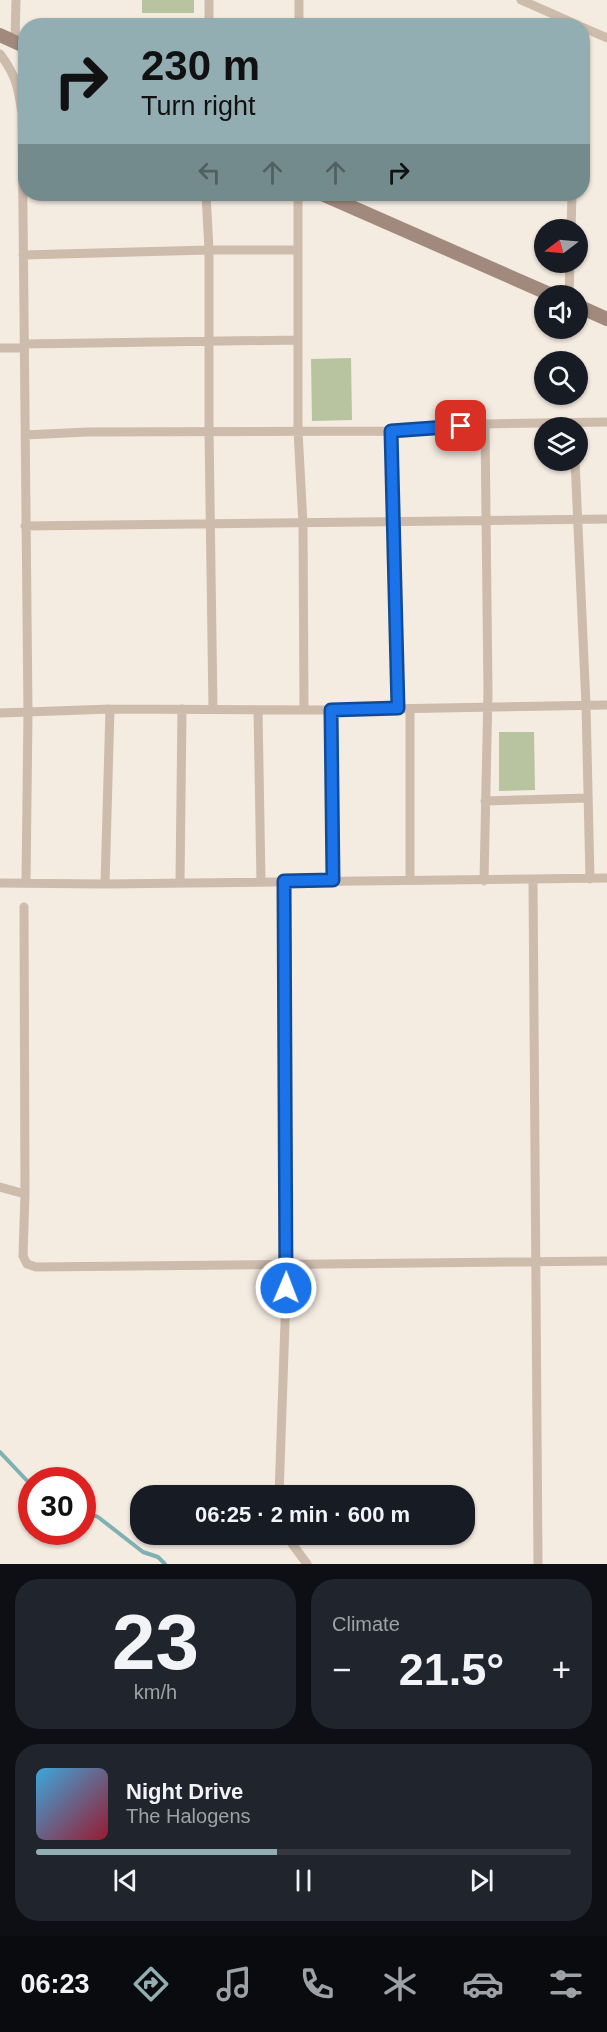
<!DOCTYPE html>
<meta charset="utf-8">
<style>
body{margin:0;font-family:Helvetica,sans-serif;background:#20242c;color:#f1f3f6;height:100vh;display:flex;flex-direction:column;font-size:22px;white-space:nowrap}
*{box-sizing:border-box;margin:0}
p{font-size:20px;color:#9ea1a6}
.icon{flex:none;width:33px;height:33px;fill:none;stroke:currentColor;stroke-width:2;stroke-linecap:round;stroke-linejoin:round}
.map{position:relative;height:1564px;overflow:hidden}
.sheet{display:flex;flex-direction:column;gap:15px;padding:15px;background:#0d0f14;flex:1}
.sheet>*{flex:none}
.banner{position:absolute;left:18px;top:18px;width:572px;height:183px;border-radius:24px;box-shadow:0 2px 4px #0004;background:#92aeb2;color:#111;overflow:hidden}
.needle{width:39px;rotate:254deg}
.controls{position:absolute;left:534px;top:219px;display:grid;gap:12px}
.controls a{display:grid;place-items:center;width:54px;height:54px;border-radius:50%;background:#171b24;box-shadow:0 2px 4px #0004;font-size:30px}
.speed{position:absolute;left:18px;top:1467px;display:flex;gap:12px;font-size:30px;font-weight:700;text-align:center}
.speed>*{display:grid;place-content:center;width:78px;height:78px;border-radius:50%;background:#171b24;box-shadow:0 2px 4px #0004;line-height:1}
.speed .limit{border:9px solid #d22;background:#fff;color:#111}
.pin{position:absolute;display:grid;place-items:center;width:51px;height:51px;color:#fff;margin:-26px;border-radius:12px;box-shadow:0 3px 9px #0006}
.me{position:absolute;width:66px;margin:-33px;rotate:1deg;stroke-linejoin:round;filter:drop-shadow(0 0 4px #0008)}
.turn{display:flex;align-items:center;gap:21px;height:126px;padding:0 24px;font-size:27px}
.turn .icon{width:78px;height:78px;stroke-width:2.5}
.turn b{display:block;font-size:42px;line-height:51px}
.lanes{display:flex;align-items:center;height:57px;padding:0 24px;background:#0003;justify-content:center;gap:30px;direction:ltr}
.lanes .off{opacity:.35}
.big{font-size:45px;font-weight:800;line-height:1.1}
.sheet .widget{flex:1;display:flex;flex-direction:column;justify-content:center;gap:9px;min-width:0;padding:0 21px;border-radius:24px;background:#20242c}
.sheet .dial{align-items:center;gap:0}
.dial b{font-size:78px;line-height:1}
.song{display:flex;align-items:center;gap:18px}
.cover{width:72px;height:72px;border-radius:9px;background:linear-gradient(135deg,hsl(200 70% 55%),hsl(350 70% 35%))}
.played{height:6px;border-radius:3px;background:linear-gradient(90deg,#92aeb2 45%,#363941 45%)}
.keys{display:flex;justify-content:space-around;direction:ltr}
.heat{display:flex;justify-content:space-between;align-items:center;font-size:33px;direction:ltr}
.sheet .tiles{flex:1;display:grid;gap:15px;grid-template-columns:1fr 1fr}
.widget:last-child{grid-column:span 2}
.trip{position:absolute;left:130px;top:1485px;width:345px;height:60px;border-radius:24px;background:#171b24;box-shadow:0 2px 4px #0004;font-weight:800;line-height:60px;text-align:center}
.tabs{display:flex;height:96px;justify-content:space-around;align-items:center;background:#090b0e;color:#9ea1a6}
.tabs .icon{width:42px;height:42px}
.tabs .active{color:#92aeb2}
.tabs b{font-size:27px;color:#f1f3f6}
.map>svg:first-child{display:block}
.green{fill:#b8c4a0}
.lines{fill:none;stroke-linecap:round;stroke-linejoin:round}
.stream{stroke:#7fb0b2;stroke-width:4}
.street{stroke:#cdbbac;stroke-width:9}
.secondary{stroke:#a18a7d;stroke-width:14}
.route-casing{stroke:#114b97;stroke-width:15}
.route{stroke:#1a73e8;stroke-width:10}
</style>
<div class="map">
<svg width="607" height="1564" viewBox="0 0 607 1564">
<rect width="100%" height="100%" fill="#f4ebe1"/>
<path class="green" d="M142,0H194V13H142Z
M351,358L352,420L312,421L311,359Z
M499,732H534L535,790L499,791Z"/>
<g class="lines">
<path class="stream" d="M0,1452L32,1486
M82,1510L98,1517L143,1552L158,1557L165,1564"/>
<path class="street" d="M209,0V26
M299,0V26
M521,0L580,26
M582,27L607,38
M15,42L16,0
M0,54C16,75 18,87 22,113L28,713L26,883
M206,194L209,250V432L213,709
M298,194V431L303,524L304,710
M571,230L572,194
M23,255L209,250H297
M569,296L570,262
M24,344L297,340
M0,348H24
M391,431L398,708
M25,435L87,432L391,431L485,424L607,422
M575,460L586,705L590,879
M25,526L607,519
M258,710L261,882
M331,710L333,880
M0,713L110,709L331,710L607,705
M485,801L588,798
M410,880V709
M533,880L538,1564
M484,881L488,692L485,424
M0,883L105,884L607,878
M180,883L182,709
M105,884L110,709
M24,907L25,1194L23,1256L27,1264L36,1267L607,1261
M0,1187L25,1194
M279,1496L287,1265L283,881
M285,1534L307,1564"/>
<path class="secondary" d="M0,35L26,47
M322,194L554,296
M578,306L607,319"/>
</g>
<g class="lines">
<defs>
<path id="route" d="M286,1288L284,881L333,880L331,710L398,708L391,431L461,426"/>
</defs>
<use href="#route" class="route-casing"/>
<use href="#route" class="route"/>
</g>
</svg>
<div class="controls">
<a><svg class="needle" viewBox="-14 -14 28 28"><path d="M0-13l5 13h-10z" fill="#e53935"/><path d="M0 13l5-13h-10z" fill="#9ea1a6"/></svg></a>
<a><svg class="icon" aria-label="sound" viewBox="0 0 24 24"><path d="M4 9h4l5-4v14l-5-4H4zM17 9q2 3 0 6"/></svg></a>
<a><svg class="icon" aria-label="search" viewBox="0 0 24 24"><circle cx="10" cy="10" r="6"/><path d="M15 15l6 6"/></svg></a>
<a><svg class="icon" aria-label="layers" viewBox="0 0 24 24"><path d="M12 4l9 5-9 5-9-5zM3 14l9 5 9-5"/></svg></a>
</div>
<div class="speed"><div class="limit">30</div></div>
<div class="pin" style="left:461px;top:426px;background:#d93025"><svg class="icon" aria-label="arrive" viewBox="0 0 24 24"><path d="M6 21V4h12l-3 4 3 4H6"/></svg></div>
<svg class="me" style="left:286px;top:1288px" viewBox="-20 -20 40 40"><circle r="17" fill="#1a73e8" stroke="#fff" stroke-width="3"/><path d="M0-11L8 9 0 5-8 9z" fill="#fff"/></svg>
<div class="trip">06:25 · 2 min · 600 m</div>
<div class="banner">
<div class="turn"><svg class="icon" aria-label="right" viewBox="0 0 24 24"><path d="M7 20v-9h11M14 6l5 5-5 5"/></svg><div><b>230 m</b>Turn right</div></div>
<div class="lanes"><svg class="icon off" aria-label="left" viewBox="0 0 24 24"><path d="M17 20v-9H6M10 6l-5 5 5 5"/></svg><svg class="icon off" aria-label="ahead" viewBox="0 0 24 24"><path d="M12 20V5M6 11l6-6 6 6"/></svg><svg class="icon off" aria-label="ahead" viewBox="0 0 24 24"><path d="M12 20V5M6 11l6-6 6 6"/></svg><svg class="icon" aria-label="right" viewBox="0 0 24 24"><path d="M7 20v-9h11M14 6l5 5-5 5"/></svg></div>
</div>
</div>
<section class="sheet">
<div class="tiles">
<div class="widget dial"><b>23</b><p>km/h</p></div>
<div class="widget"><p>Climate</p>
<div class="heat"><a>−</a><b class="big">21.5°</b><a>+</a></div>
</div>
<div class="widget">
<div class="song"><i class="cover"></i><div><b>Night Drive</b><p>The Halogens</p></div></div>
<div class="played"></div>
<div class="keys"><svg class="icon" aria-label="previous" viewBox="0 0 24 24"><path d="M18 5L8 12l10 7zM5 5v14"/></svg><svg class="icon" aria-label="pause" viewBox="0 0 24 24"><path d="M8 5v14M16 5v14"/></svg><svg class="icon" aria-label="next" viewBox="0 0 24 24"><path d="M6 5l10 7-10 7zM19 5v14"/></svg></div>
</div>
</div>
</section>
<nav class="tabs">
<b>06:23</b>
<svg class="icon active" aria-label="directions" viewBox="0 0 24 24"><path d="M12 3l9 9-9 9-9-9zM9 14v-3h6M13 9l2 2-2 2"/></svg>
<svg class="icon" aria-label="music" viewBox="0 0 24 24"><path d="M9 18V5l10-2v13"/><circle cx="6" cy="18" r="3"/><circle cx="16" cy="16" r="3"/></svg>
<svg class="icon" aria-label="phone" viewBox="0 0 24 24"><path d="M5 4h4l2 5-3 2q2 4 5 5l2-3 5 2v4C11 20 4 13 5 4z"/></svg>
<svg class="icon" aria-label="climate" viewBox="0 0 24 24"><path d="M12 3v18M4 7l16 10M4 17L20 7"/></svg>
<svg class="icon" aria-label="car" viewBox="0 0 24 24"><path d="M5 17H2v-5l4-1 3-4h7l3 4 3 1v5h-3M9 17h6M6 11h13"/><circle cx="7" cy="17" r="2"/><circle cx="17" cy="17" r="2"/></svg>
<svg class="icon" aria-label="filters" viewBox="0 0 24 24"><path d="M4 7h16M4 17h16"/><circle cx="9" cy="7" r="2"/><circle cx="15" cy="17" r="2"/></svg>
</nav>
